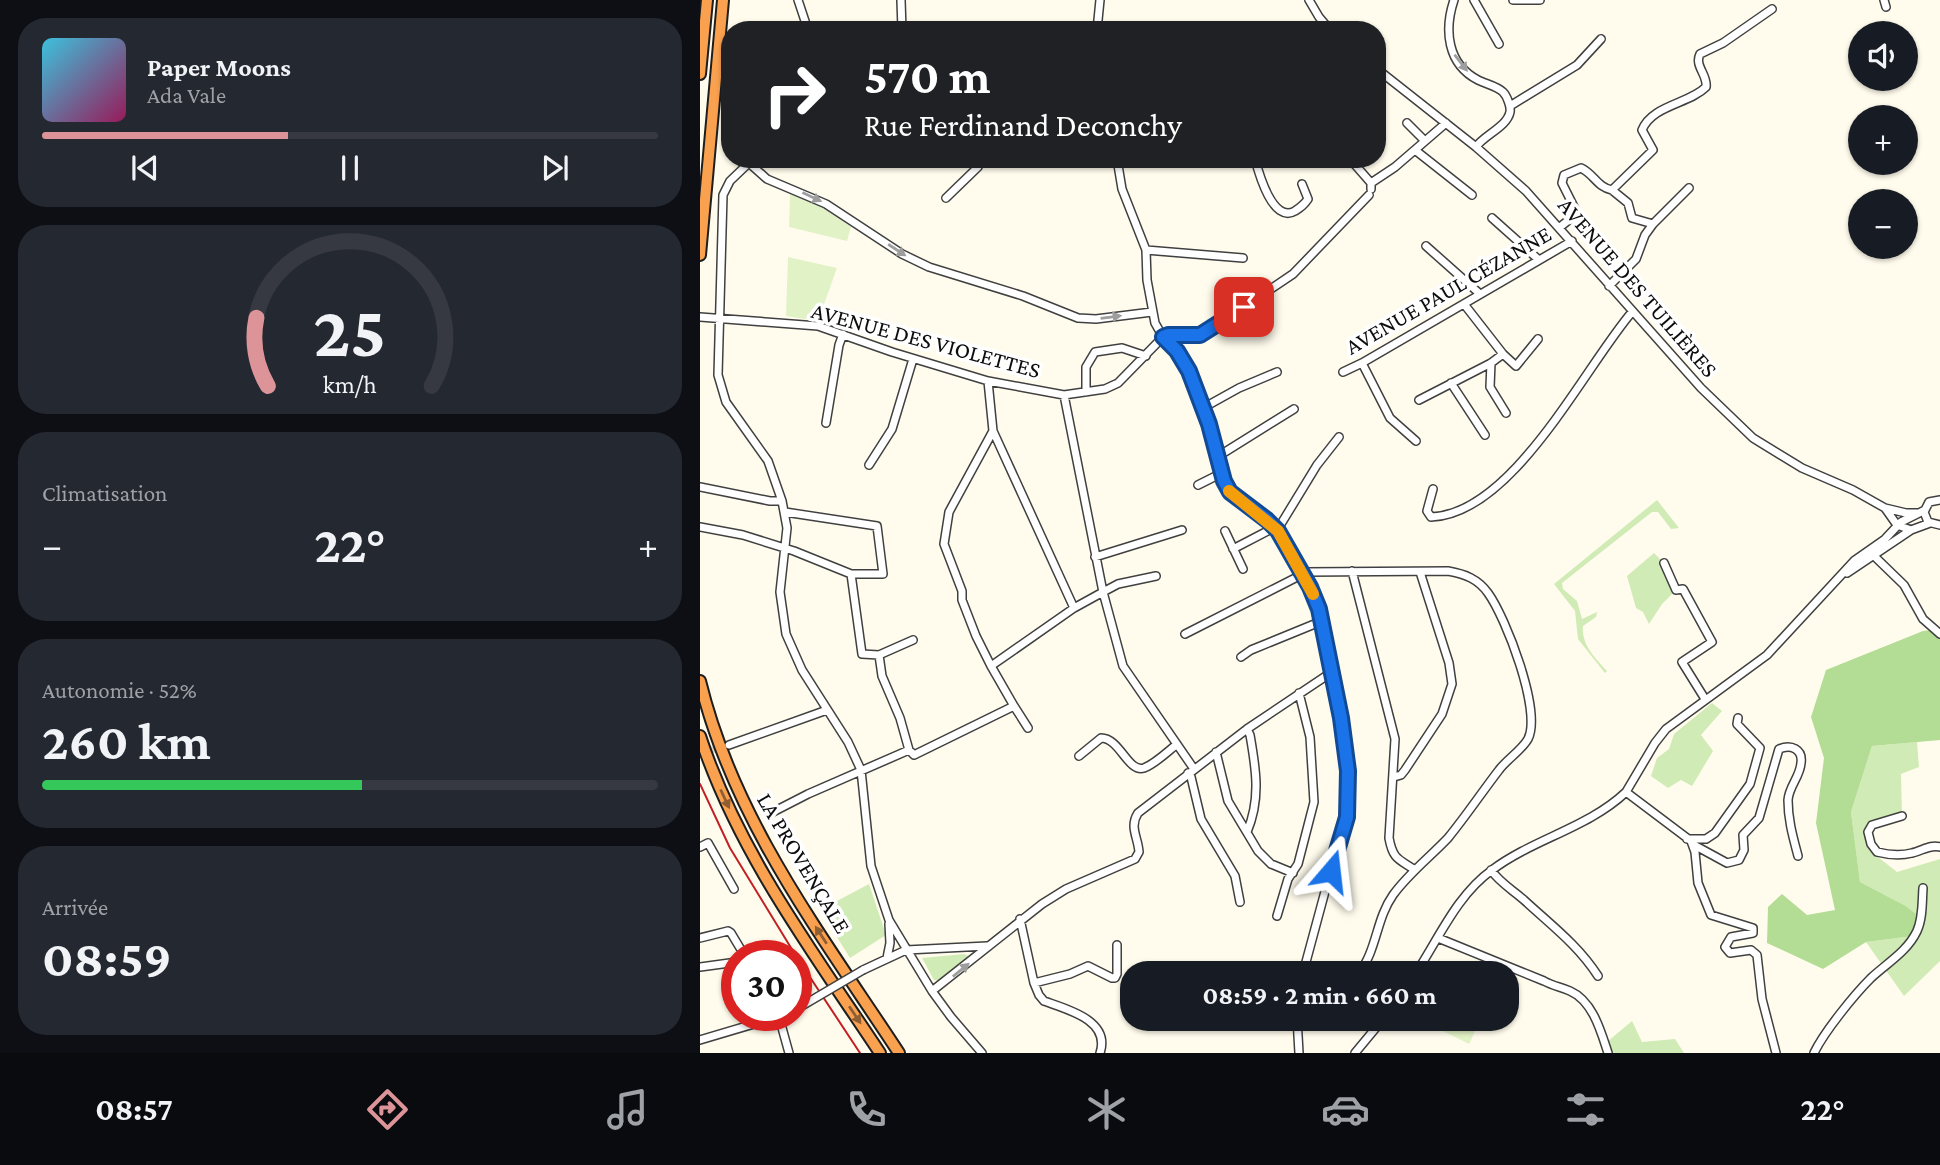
<!DOCTYPE html>
<html lang="fr">
<meta charset="utf-8">
<style>
body{margin:0;font-family:"Crimson Pro",serif;background:#242831;color:#f1f3f6;height:100vh;display:flex;flex-direction:column;font-size:26px;white-space:nowrap}
*{box-sizing:border-box;margin:0}
p{font-size:23px;color:#9ea1a6}
.icon{flex:none;width:38px;height:38px;fill:none;stroke:currentColor;stroke-width:2;stroke-linecap:round;stroke-linejoin:round}
.map{position:relative;flex:1;overflow:hidden}
.details{display:flex;flex-direction:column;gap:18px;padding:18px;background:#0d0f14;width:700px}
.details>*{flex:none}
.top-card{position:absolute;left:21px;top:21px;width:665px;height:147px;border-radius:28px;box-shadow:0 2px 5px #0004;background:#202124;color:#fff;overflow:hidden}
.tools{position:absolute;left:1148px;top:21px;display:grid;gap:14px}
.tools a{display:grid;place-items:center;width:70px;height:70px;border-radius:50%;background:#171b24;box-shadow:0 2px 5px #0004;font-size:35px}
.speed{position:absolute;left:21px;top:940px;display:flex;gap:14px;font-size:35px;font-weight:700;text-align:center}
.speed>*{display:grid;place-content:center;width:91px;height:91px;border-radius:50%;background:#171b24;box-shadow:0 2px 5px #0004;line-height:1}
.speed .limit{border:10px solid #d22;background:#fff;color:#111}
.pin{position:absolute;display:grid;place-items:center;width:60px;height:60px;color:#fff;margin:-30px;border-radius:14px;box-shadow:0 4px 10px #0006}
.me{position:absolute;width:77px;margin:-38px;rotate:17deg;stroke-linejoin:round;filter:drop-shadow(0 0 5px #0008)}
.turn{display:flex;align-items:center;gap:24px;height:147px;padding:0 28px;font-size:32px}
.turn .icon{width:91px;height:91px;stroke-width:2.5}
.turn b{display:block;font-size:49px;line-height:60px}
.big{font-size:52px;font-weight:700;line-height:1.1}
.details .widget{flex:1;display:flex;flex-direction:column;justify-content:center;gap:10px;min-width:0;padding:0 24px;border-radius:28px;background:#242831}
.details .dial{align-items:center;gap:0}
.dial svg{height:182px;overflow:visible;fill:none;stroke:#363941;stroke-width:7;stroke-linecap:round;text-anchor:middle}
.dial text{fill:#f1f3f6;stroke:none}
.song{display:flex;align-items:center;gap:21px}
.cover{width:84px;height:84px;border-radius:10px;background:linear-gradient(135deg,hsl(190 70% 55%),hsl(330 70% 35%))}
.played{height:7px;border-radius:4px;background:linear-gradient(90deg,#dc9498 40%,#363941 40%)}
.keys{display:flex;justify-content:space-around;direction:ltr}
.heat{display:flex;justify-content:space-between;align-items:center;font-size:38px;direction:ltr}
.charge{height:10px;border-radius:5px;background:linear-gradient(90deg,#34c759 52%,#363941 0)}
.trip{position:absolute;left:420px;top:961px;width:399px;height:70px;border-radius:28px;background:#171b24;box-shadow:0 2px 5px #0004;font-weight:700;line-height:70px;text-align:center}
.menu{display:flex;height:112px;justify-content:space-around;align-items:center;background:#090b0e;color:#9ea1a6}
.menu .icon{width:49px;height:49px}
.menu .on{color:#dc9498}
.menu b{font-size:32px;color:#f1f3f6}
main{display:flex;flex:1;min-height:0}
.map>svg:first-child{display:block}
.green{fill:#d0ebb5}
.forest{fill:#b3dc94}
.pitch{fill:#e2f2c7}
.lines{fill:none;stroke-linecap:round;stroke-linejoin:round}
.minor-tunnel{stroke:#dbd8cb;stroke-width:7;stroke-dasharray:7 3.5;stroke-linecap:butt}
.minor-casing{stroke:#404040;stroke-width:10}
.highway-casing{stroke:#1e1e1e;stroke-width:14}
.minor{stroke:#fff;stroke-width:7}
.highway{stroke:#faa150;stroke-width:10}
.rail{stroke:#c22024;stroke-width:2}
.minor-bridge-casing{stroke:#404040;stroke-width:10;stroke-linecap:butt}
.minor-bridge{stroke:#fff;stroke-width:7}
.oneway{fill:#9e9e9e}
.oneway2{fill:#8f5e32}
.route-casing{stroke:#114b97;stroke-width:18}
.route{stroke:#1a73e8;stroke-width:12}
.slow{stroke:#f59e0b;stroke-width:12}
.labels{text-anchor:middle;stroke-width:7;stroke-linejoin:round;paint-order:stroke}
.street-label{font-size:23px;fill:#0d0d0d;stroke:#fff}
</style>
<main>
<section class="details">
<div class="widget">
<div class="song"><i class="cover"></i><div><b>Paper Moons</b><p>Ada Vale</p></div></div>
<div class="played"></div>
<div class="keys"><svg class="icon" aria-label="previous" viewBox="0 0 24 24"><path d="M18 5L8 12l10 7zM5 5v14"/></svg><svg class="icon" aria-label="pause" viewBox="0 0 24 24"><path d="M8 5v14M16 5v14"/></svg><svg class="icon" aria-label="next" viewBox="0 0 24 24"><path d="M6 5l10 7-10 7zM19 5v14"/></svg></div>
</div>
<div class="widget dial"><svg viewBox="0 0 100 80">
<path d="M14 69A42 42 0 1 1 86 69"/>
<path d="M14 69A42 42 0 0 1 9 39" stroke="#dc9498"/>
<text x="50" y="56" font-size="32" font-weight="700">25</text>
<text x="50" y="72" font-size="11">km/h</text>
</svg></div>
<div class="widget"><p>Climatisation</p>
<div class="heat"><a>−</a><b class="big">22°</b><a>+</a></div>
</div>
<div class="widget"><p>Autonomie · 52%</p><b class="big">260 km</b><div class="charge"></div></div>
<div class="widget"><p>Arrivée</p><b class="big">08:59</b></div>
</section>
<div class="map">
<svg width="1240" height="1053" viewBox="0 0 1240 1053">
<rect width="100%" height="100%" fill="#fffced"/>
<path class="green" d="M957,500L979,528L971,529L958,512H952L862,583L863,589L877,601L882,619L897,612L896,617L883,626C881,644 895,658 907,671L905,673L878,639L875,611L854,584Z
M954,553L964,563L976,590L962,604L949,624L943,612L936,608L927,576Z
M1012,703L1022,711L1001,735L1013,751L992,786L981,780L968,788L951,776L957,758L969,749L974,734Z
M1217,742L1219,767L1201,774L1202,815L1170,820L1169,850L1197,872L1240,859V961L1204,996L1166,942L1213,936L1204,905L1160,882L1151,812L1172,746Z
M169,884L186,935L150,958L120,910Z
M264,954L271,957L242,981L234,980L222,958Z
M932,1021L942,1042L975,1039L984,1053H913L907,1042Z"/>
<path class="forest" d="M1240,629V740L1172,746L1151,812L1160,882L1204,905L1216,914L1213,936L1166,942L1123,969L1067,943L1068,907L1082,894L1107,915L1135,910L1116,823L1124,758L1111,717L1126,670L1223,631Z"/>
<path class="pitch" d="M90,194L123,208L151,227L147,241L89,227Z
M88,257L137,268L118,321L86,316Z
M742,1019V1018L781,1019L769,1044L737,1028Z"/>
<g class="lines">
<path class="minor-tunnel" d="M0,753L25,746"/>
<defs>
<path id="minor" d="M98,0L108,30
M201,0L202,30
M609,0L619,17L630,30
M754,0C744,30 747,64 778,80C786,84 797,86 803,92C807,96 811,107 810,112C807,127 784,135 776,147
M774,0L799,44
M813,0H840
M1184,0L1186,7
M397,30L400,0
M677,69L776,147L826,191L1001,388L1053,438L1102,468L1153,490L1185,508L1206,513H1217
M810,106L877,65L901,39
M707,123L725,141
M715,150L772,195
M53,159L30,181L23,195L18,375L26,402L68,461L82,501L87,528L80,592L86,634L102,670L148,742L161,770L171,866L189,920L232,991L251,1017L282,1053
M417,159L422,189L446,250L447,280L455,323L463,337L477,351L490,371L509,423L524,481L535,498L567,520L578,531L610,587L622,621L644,731L647,771V810L603,973
M555,159C559,174 573,224 595,211C601,207 604,205 608,199L602,184
M650,159L671,183V189
M49,163L67,179L126,204L202,254L229,267L323,296L378,318L396,319L452,312
M671,183L695,167L746,123
M912,190L928,203L932,218L953,224
M246,198L278,167L277,159
M792,218L839,260
M860,227L875,215L876,211L862,183L864,175L881,168C894,174 897,187 912,190L953,150L942,130C952,105 989,104 1006,87C1008,75 994,66 1000,54L1023,43L1072,9
M726,246L780,294
M446,250L543,258
M909,286L936,259L945,235L953,224L989,188
M764,304L803,354L816,366L838,339
M0,317L118,326L192,352L288,381L364,395L405,389L418,383L463,337L468,335H500L507,332L593,274L669,195
M662,363L690,418L716,441
M791,363L790,387L806,413
M643,372L662,363L872,241
M288,381L293,431L374,608
M751,383L785,435
M386,392V367L395,352L422,348L446,356
M719,400L791,363L803,354
M503,408L539,388L577,372
M126,423L139,345L143,334
M517,457L594,409
M169,465L192,429L213,359
M498,485L522,473
M0,487L70,501H82
M733,489L727,511L731,517C813,514 884,368 932,312
M1240,500L1229,502L1224,512L1228,522L1240,525
M1185,508L1197,525L1211,530
M0,527L43,535L94,551L151,574H183L177,526L85,512
M525,531L543,569
M533,549L581,524L617,465L639,437
M1171,553L1204,585L1223,619L1240,634
M395,557L482,530
M964,563L976,590L983,589L1012,642L982,662L1005,699
M652,571L695,739L689,838C693,860 699,859 715,870
M1147,573L1211,530L1230,523
M151,574L162,654L179,655L182,676L200,718L209,750
M456,576L418,584L403,592L423,666L494,769
M485,634L607,572L748,571C765,574 778,579 788,593C806,618 842,711 828,739C821,751 807,759 799,770C782,792 766,816 748,838C730,857 708,874 693,895C676,919 677,950 659,973
M179,655L213,640
M541,657L551,650L622,621
M291,666L276,636L262,600V591L244,544L249,512L293,431
M314,706L328,728
M547,729L550,735C556,769 561,799 547,832
M29,745L127,710
M516,752L528,801L558,851L571,864L593,873
M379,756L401,738C420,738 428,773 444,768C455,764 467,752 476,745
M488,773L491,777L501,819L535,876L540,902
M694,777L701,775L705,770L742,714L752,684L749,663L720,572
M926,792L991,841L995,852L998,883L1011,915L1053,928V933L1031,937L1025,947L1030,953L1051,950L1057,955L1062,999L1076,1053
M69,814L108,794L209,750L214,755L314,706L291,666L374,608L403,592L364,395
M1202,816L1172,825L1168,832L1171,844L1177,852C1189,855 1200,856 1212,853C1222,851 1230,844 1240,847
M987,839H1006L1015,833L1050,784L1060,748L1037,724L1038,718
M994,845L1027,863L1039,860L1044,850L1043,835L1059,818L1079,749C1091,744 1103,749 1101,763C1100,777 1089,786 1088,800C1088,820 1093,837 1098,856
M0,847L8,843L34,889
M791,870C800,883 813,890 824,900C851,925 878,945 898,976
M577,916L588,879L598,864L614,802L610,737L599,693
M320,919L334,983L370,974L388,966L412,978H415L417,974V945
M0,938L28,931L31,933L40,948
M738,938L844,981C853,986 861,987 870,991C893,1001 901,1032 908,1053
M187,958L190,943L189,924
M0,967L37,962
M163,970L206,950L287,946
M716,973C739,938 757,895 792,870C833,839 888,828 926,792L955,743L966,729L1067,655L1155,560L1185,539L1201,522L1225,510
M334,983L339,995L344,1001C366,1009 411,1020 400,1053
M232,991L342,904L366,889L435,859L439,852C438,837 429,827 438,813L547,729L632,672
M79,1017L89,1053
M597,1018L599,1053
M0,1040L84,1015
M655,1053L684,1018
M1114,1053C1124,1032 1154,995 1171,978C1187,963 1207,952 1217,931C1223,918 1222,902 1223,888"/>
<path id="highway" d="M0,74L7,0
M0,255L23,0
M0,681C34,821 121,934 199,1053
M0,736C38,852 113,952 180,1053"/>
</defs>
<use href="#minor" class="minor-casing"/>
<use href="#highway" class="highway-casing"/>
<use href="#minor" class="minor"/>
<use href="#highway" class="highway"/>
<path class="rail" d="M0,784L30,848L96,956
M96,956L160,1053"/>
<defs>
<path id="minor-bridge" d="M100,1007L163,970"/>
</defs>
<use href="#minor-bridge" class="minor-bridge-casing"/>
<use href="#minor-bridge" class="minor-bridge"/>
</g>
<defs><path id="oneway-solid" d="M-6-.8H1V-3.2L6.5 0L1 3.2V.8H-6Z" transform="scale(1.75)"/></defs>
<g class="oneway">
<use href="#oneway-solid" transform="translate(761 63) rotate(52)"/>
<use href="#oneway-solid" transform="translate(112 197) rotate(25)"/>
<use href="#oneway-solid" transform="translate(197 250) rotate(33)"/>
<use href="#oneway-solid" transform="translate(411 317) rotate(-7)"/>
<use href="#oneway-solid" transform="translate(261 970) rotate(-39)"/>
</g>
<g class="oneway2">
<use href="#oneway-solid" transform="translate(25 799) rotate(65)"/>
<use href="#oneway-solid" transform="translate(121 935) rotate(-123)"/>
<use href="#oneway-solid" transform="translate(155 1015) rotate(56)"/>
</g>
<g class="lines">
<defs>
<path id="route" d="M544,307L500,335H468L463,337L477,351L489,371L509,424L524,481L530,492L567,520L578,531L610,587L619,609L641,718L648,771L647,817L631,871"/>
</defs>
<use href="#route" class="route-casing"/>
<use href="#route" class="route"/>
<path class="slow" d="M529,491L578,531L613,594"/>
</g>
<g class="labels">
<g class="street-label">
<text transform="translate(938 287) rotate(49)" y="8">AVENUE DES TUILIÈRES</text>
<text transform="translate(748 290) rotate(-30)" y="8">AVENUE PAUL CÉZANNE</text>
<text transform="translate(226 340) rotate(15)" y="8">AVENUE DES VIOLETTES</text>
<text transform="translate(104 863) rotate(59)" y="8">LA PROVENÇALE</text>
</g>
</g>
</svg>
<div class="tools">
<a><svg class="icon" aria-label="sound" viewBox="0 0 24 24"><path d="M4 9h4l5-4v14l-5-4H4zM17 9q2 3 0 6"/></svg></a>
<a>+</a>
<a>−</a>
</div>
<div class="speed"><div class="limit">30</div></div>
<div class="pin" style="left:544px;top:307px;background:#d93025"><svg class="icon" aria-label="arrive" viewBox="0 0 24 24"><path d="M6 21V4h12l-3 4 3 4H6"/></svg></div>
<svg class="me" style="left:631px;top:871px" viewBox="-20 -20 40 40"><path d="M0-17L14 15 0 8-14 15z" fill="#1a73e8" stroke="#fff" stroke-width="4"/></svg>
<div class="trip">08:59 · 2 min · 660 m</div>
<div class="top-card">
<div class="turn"><svg class="icon" aria-label="right" viewBox="0 0 24 24"><path d="M7 20v-9h11M14 6l5 5-5 5"/></svg><div><b>570 m</b>Rue Ferdinand Deconchy</div></div>
</div>
</div>
</main>
<nav class="menu">
<b>08:57</b>
<svg class="icon on" aria-label="directions" viewBox="0 0 24 24"><path d="M12 3l9 9-9 9-9-9zM9 14v-3h6M13 9l2 2-2 2"/></svg>
<svg class="icon" aria-label="music" viewBox="0 0 24 24"><path d="M9 18V5l10-2v13"/><circle cx="6" cy="18" r="3"/><circle cx="16" cy="16" r="3"/></svg>
<svg class="icon" aria-label="phone" viewBox="0 0 24 24"><path d="M5 4h4l2 5-3 2q2 4 5 5l2-3 5 2v4C11 20 4 13 5 4z"/></svg>
<svg class="icon" aria-label="climate" viewBox="0 0 24 24"><path d="M12 3v18M4 7l16 10M4 17L20 7"/></svg>
<svg class="icon" aria-label="car" viewBox="0 0 24 24"><path d="M5 17H2v-5l4-1 3-4h7l3 4 3 1v5h-3M9 17h6M6 11h13"/><circle cx="7" cy="17" r="2"/><circle cx="17" cy="17" r="2"/></svg>
<svg class="icon" aria-label="filters" viewBox="0 0 24 24"><path d="M4 7h16M4 17h16"/><circle cx="9" cy="7" r="2"/><circle cx="15" cy="17" r="2"/></svg>
<b>22°</b>
</nav>
